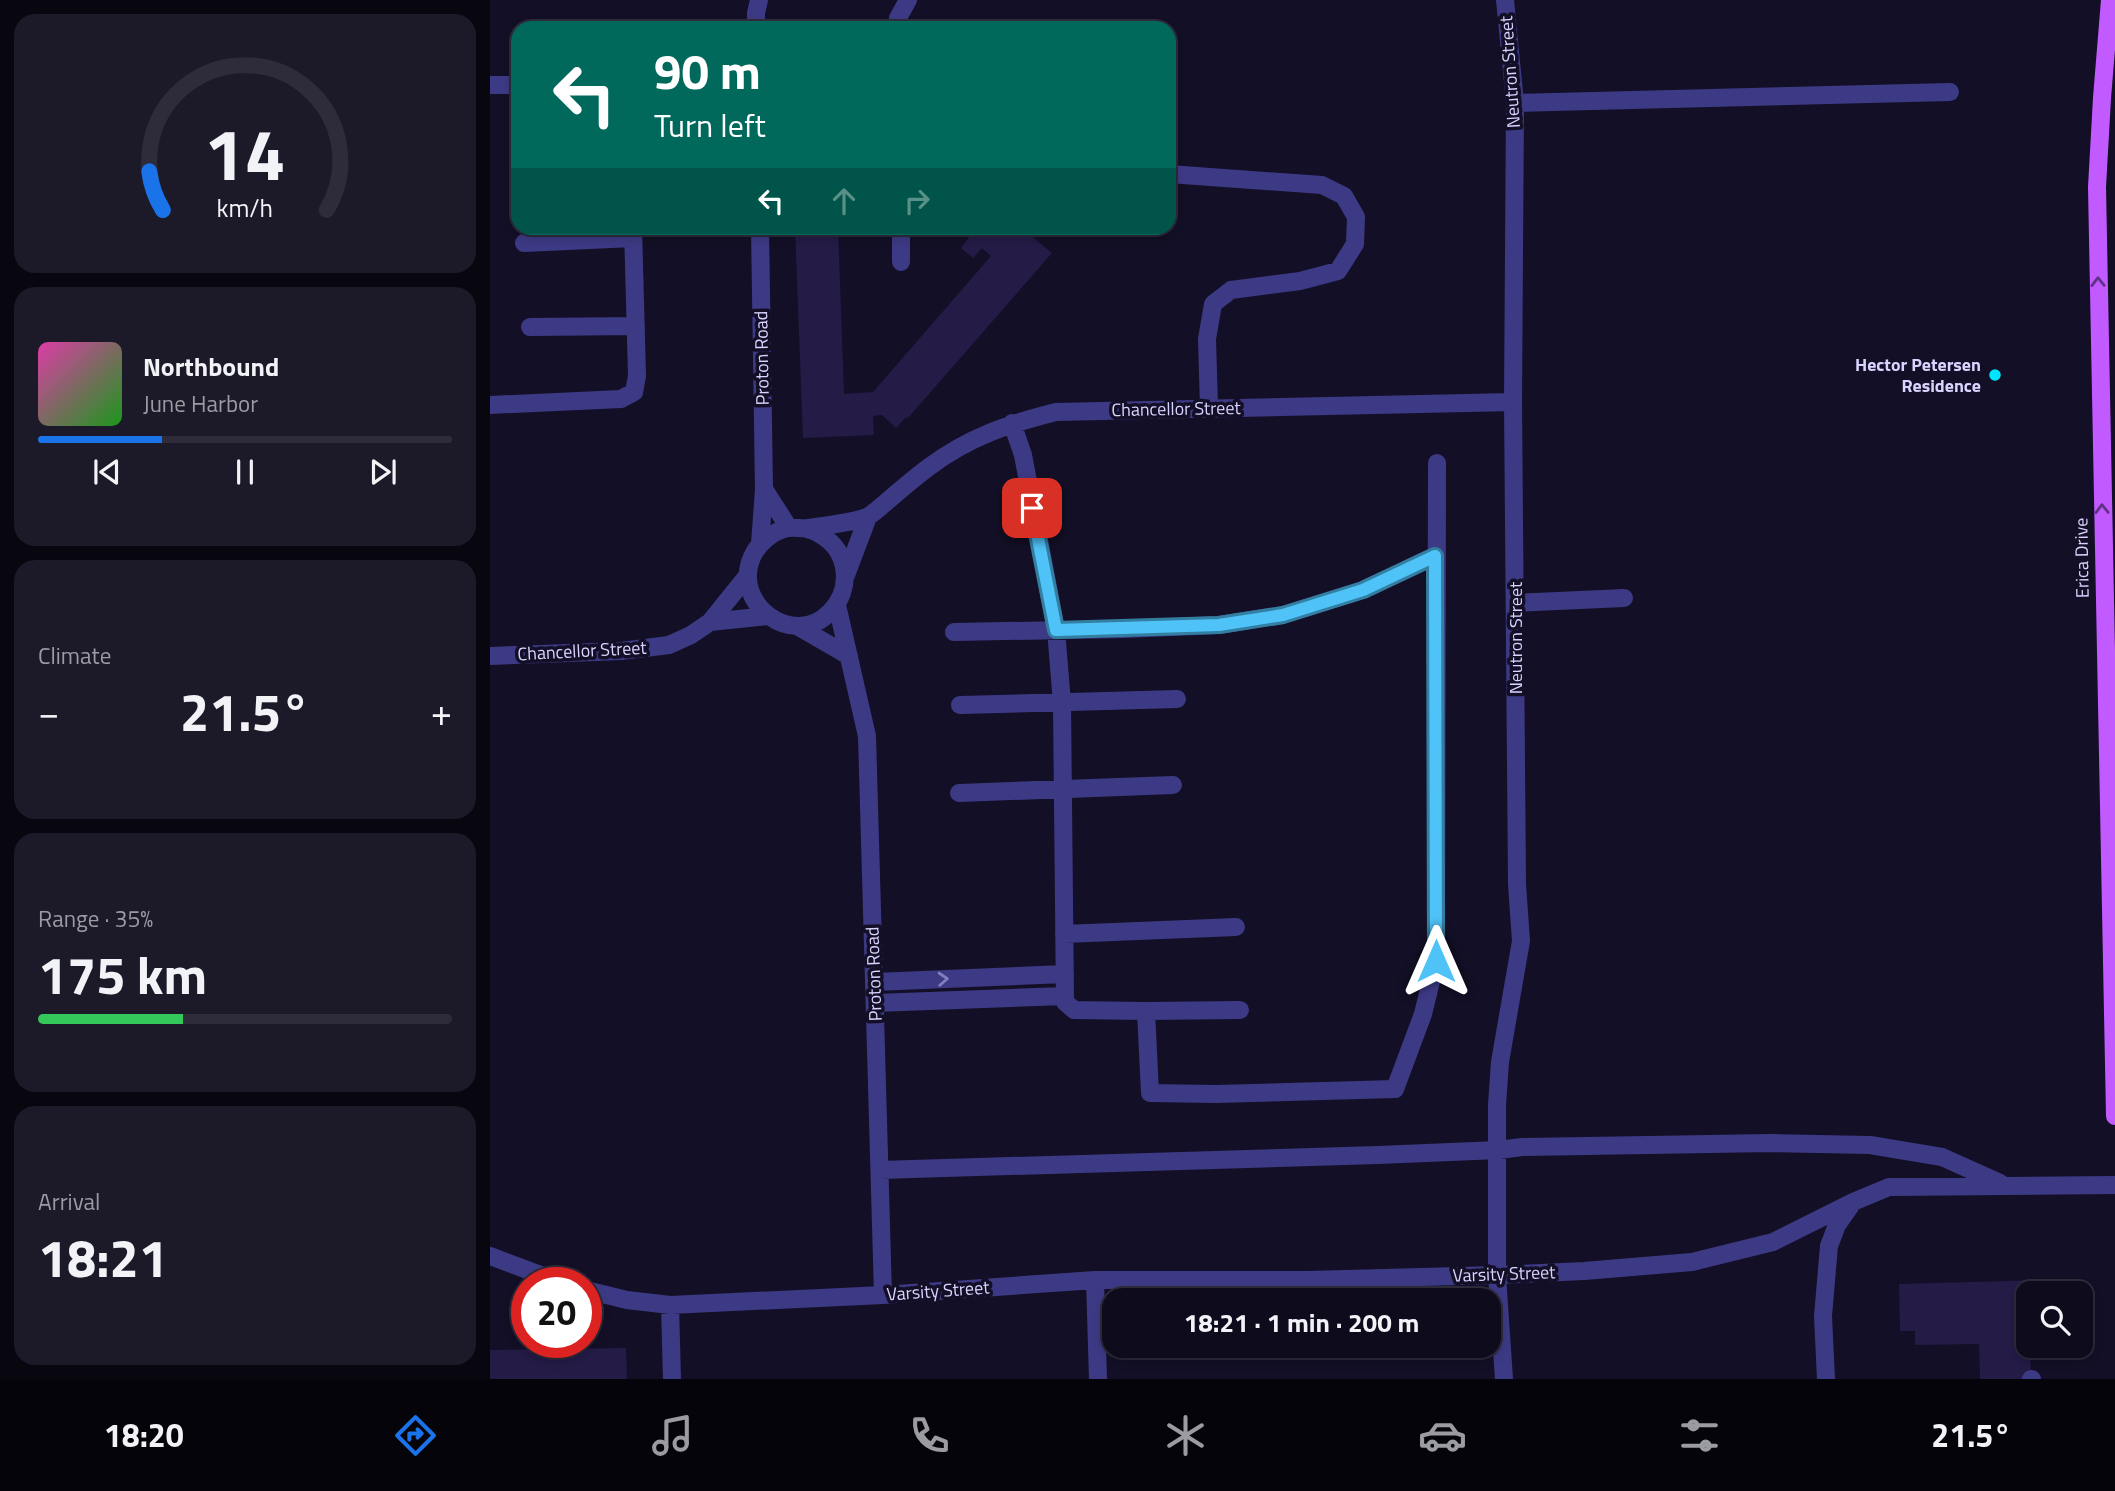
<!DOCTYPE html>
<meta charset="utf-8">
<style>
body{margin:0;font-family:"Titillium Web",sans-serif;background:#1c1929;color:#f1f3f6;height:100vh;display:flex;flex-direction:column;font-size:26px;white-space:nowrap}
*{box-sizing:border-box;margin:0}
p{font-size:23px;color:#9b9ba3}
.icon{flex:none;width:38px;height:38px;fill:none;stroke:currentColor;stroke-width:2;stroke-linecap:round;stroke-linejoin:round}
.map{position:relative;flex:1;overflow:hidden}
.panel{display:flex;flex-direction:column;gap:14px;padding:14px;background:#08060f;width:490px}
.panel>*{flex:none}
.guide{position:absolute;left:21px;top:21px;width:665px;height:214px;border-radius:21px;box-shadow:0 4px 10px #0003,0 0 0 2px #2e2b3b;background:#00695c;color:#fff;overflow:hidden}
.controls{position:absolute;left:1526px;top:1281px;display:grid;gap:14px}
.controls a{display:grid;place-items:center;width:77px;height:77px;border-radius:14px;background:#0e0b1c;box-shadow:0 4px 10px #0003,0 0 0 2px #2e2b3b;font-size:35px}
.speed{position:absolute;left:21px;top:1267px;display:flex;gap:14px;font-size:35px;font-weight:700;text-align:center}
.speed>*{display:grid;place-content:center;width:91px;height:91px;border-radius:50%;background:#0e0b1c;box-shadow:0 4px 10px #0003,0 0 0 2px #2e2b3b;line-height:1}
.speed .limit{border:10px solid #d22;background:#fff;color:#111}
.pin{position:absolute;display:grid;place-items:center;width:60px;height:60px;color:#fff;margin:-30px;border-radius:14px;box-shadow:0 4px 10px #0006}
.me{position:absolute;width:77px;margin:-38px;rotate:0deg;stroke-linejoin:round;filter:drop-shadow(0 0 5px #0008)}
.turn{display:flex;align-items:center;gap:24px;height:147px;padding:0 28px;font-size:32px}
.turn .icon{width:91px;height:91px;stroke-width:2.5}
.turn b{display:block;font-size:49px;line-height:60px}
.lanes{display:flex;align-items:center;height:66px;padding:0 28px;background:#0003;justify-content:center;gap:35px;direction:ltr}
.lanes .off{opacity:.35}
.big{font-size:52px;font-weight:700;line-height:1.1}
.panel .widget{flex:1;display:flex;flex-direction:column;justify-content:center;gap:10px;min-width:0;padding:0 24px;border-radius:21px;background:#1c1929}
.panel .dial{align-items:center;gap:0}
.dial svg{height:182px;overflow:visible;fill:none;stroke:#2e2b3b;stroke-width:7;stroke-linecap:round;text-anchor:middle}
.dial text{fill:#f1f3f6;stroke:none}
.song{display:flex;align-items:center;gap:21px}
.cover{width:84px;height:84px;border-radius:10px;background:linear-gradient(135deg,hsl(320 70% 55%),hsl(120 70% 35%))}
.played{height:7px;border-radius:4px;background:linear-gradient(90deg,#1a73e8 30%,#2e2b3b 30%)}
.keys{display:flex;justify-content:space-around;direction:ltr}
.heat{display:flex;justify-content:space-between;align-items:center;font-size:38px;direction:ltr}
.charge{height:10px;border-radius:5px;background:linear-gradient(90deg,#34c759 35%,#2e2b3b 0)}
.trip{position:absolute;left:612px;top:1288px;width:399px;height:70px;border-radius:21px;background:#0e0b1c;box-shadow:0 4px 10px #0003,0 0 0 2px #2e2b3b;font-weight:700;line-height:70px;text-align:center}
.tab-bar{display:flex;height:112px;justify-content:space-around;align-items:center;background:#06040b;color:#9b9ba3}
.tab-bar .icon{width:49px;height:49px}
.tab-bar .on{color:#1a73e8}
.tab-bar b{font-size:32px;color:#f1f3f6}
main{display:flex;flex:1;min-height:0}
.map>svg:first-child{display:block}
.building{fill:#241b47}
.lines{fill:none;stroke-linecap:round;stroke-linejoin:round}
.minor{stroke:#3d3a85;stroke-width:18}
.major{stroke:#c25bff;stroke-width:18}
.oneway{stroke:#623188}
.oneway2{stroke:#837fbc}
.route-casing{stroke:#337fa1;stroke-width:18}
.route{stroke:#4fc3f7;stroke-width:12}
.poi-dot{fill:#00e5ff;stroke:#130f26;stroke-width:2.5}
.labels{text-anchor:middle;stroke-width:7;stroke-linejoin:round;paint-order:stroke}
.street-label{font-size:18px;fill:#d9d4ff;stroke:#130f26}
.poi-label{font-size:18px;font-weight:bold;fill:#d9d4ff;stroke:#130f26;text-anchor:end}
</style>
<main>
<section class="panel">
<div class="widget dial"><svg viewBox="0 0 100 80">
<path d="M14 69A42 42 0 1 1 86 69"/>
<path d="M14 69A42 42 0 0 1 8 52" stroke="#1a73e8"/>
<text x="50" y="56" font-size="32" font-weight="700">14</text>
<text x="50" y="72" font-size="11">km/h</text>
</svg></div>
<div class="widget">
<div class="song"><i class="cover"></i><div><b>Northbound</b><p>June Harbor</p></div></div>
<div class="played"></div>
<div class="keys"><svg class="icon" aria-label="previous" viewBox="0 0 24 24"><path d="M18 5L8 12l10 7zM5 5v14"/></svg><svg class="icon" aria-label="pause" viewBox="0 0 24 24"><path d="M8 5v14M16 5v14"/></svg><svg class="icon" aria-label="next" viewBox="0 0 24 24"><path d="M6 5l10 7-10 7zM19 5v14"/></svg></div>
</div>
<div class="widget"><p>Climate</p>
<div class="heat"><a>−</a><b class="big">21.5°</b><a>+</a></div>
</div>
<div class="widget"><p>Range · 35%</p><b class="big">175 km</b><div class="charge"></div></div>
<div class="widget"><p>Arrival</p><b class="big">18:21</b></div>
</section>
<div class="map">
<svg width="1625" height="1379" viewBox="0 0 1625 1379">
<rect width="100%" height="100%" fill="#130f26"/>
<path class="building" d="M305,228H348L354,394L383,392L501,256L492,248L483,258L471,248L486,228H532L562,253L418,418L416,417L406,428L392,415L383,416L384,435L313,438Z
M1555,1280L1556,1293H1538V1346H1540L1541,1379H1490L1489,1344L1425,1345V1331H1410L1409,1284Z
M136,1348L137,1379H0V1350Z"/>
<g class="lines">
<path class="minor" d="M266,28V13L269,0
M408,28V18L418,0
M0,85H28
M1025,103L1460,92
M679,174L832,185L854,196L866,217L865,244L848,271L810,281L741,290L723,304L717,339L719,408
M270,228L274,489L270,544
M411,228V262
M34,243L143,238
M40,327L146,326
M0,405L131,399L144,392L147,376L143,228
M522,423L533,455L566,630L572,703L575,1002L584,1010L656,1011L660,1093L726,1094L905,1089L933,1014L946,961L947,463
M274,489L299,528
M317,529C321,530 327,532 331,535C360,552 362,590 340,612C304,650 241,604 262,557C268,543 283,531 298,528C305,527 312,529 319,528C334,526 364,522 377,517C383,514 389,508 394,504C409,491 424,478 439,467C479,437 518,424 566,412L1023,402
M356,575L378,517
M1025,603L1134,598
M347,605L377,736L393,1295
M220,622L278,616
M307,626L359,656
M464,632L633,629L729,625L793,615L873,590L945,556
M0,656L131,651L179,645L201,635L220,622L258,575
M470,705L687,699
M469,793L683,785
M574,934L746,927
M385,982L575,974
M385,1003L574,996
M656,1011L750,1010
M390,1170L888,1155L1009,1150L1032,1147L1281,1143L1380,1145L1452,1157L1510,1183
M0,1256L72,1283
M605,1280L608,1379
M96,1290L137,1300L180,1305L393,1295L605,1280H818L1007,1275L1094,1271L1202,1262L1283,1242L1363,1202L1399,1187L1625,1185
M180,1305L182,1379
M1014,1379L1007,1275V1105L1010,1062L1031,941L1027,884L1023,402L1025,103L1015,0
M1336,1379L1333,1316L1339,1246L1347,1225L1361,1205
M1541,1379H1542"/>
<path class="major" d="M1620,0L1612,98L1607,187L1625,1116"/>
</g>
<defs><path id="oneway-chevron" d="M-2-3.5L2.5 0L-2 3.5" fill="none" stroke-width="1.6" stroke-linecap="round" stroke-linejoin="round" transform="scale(1.75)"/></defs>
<g class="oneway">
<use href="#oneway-chevron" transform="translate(1608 282) rotate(-91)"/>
<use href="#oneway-chevron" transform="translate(1612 509) rotate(-91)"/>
</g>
<use class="oneway2" href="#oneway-chevron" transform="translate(453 979) rotate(-3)"/>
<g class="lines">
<defs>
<path id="route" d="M542,508L566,630L729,625L793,615L873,590L945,556L946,961"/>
</defs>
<use href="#route" class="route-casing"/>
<use href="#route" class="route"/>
</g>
<circle class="poi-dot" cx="1505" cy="375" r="7"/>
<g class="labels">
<g class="street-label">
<text transform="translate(1020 72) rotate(-94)" y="6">Neutron Street</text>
<text transform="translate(272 358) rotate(-91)" y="6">Proton Road</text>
<text transform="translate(686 409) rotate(-1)" y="6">Chancellor Street</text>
<text transform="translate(1592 558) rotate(-91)" y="6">Erica Drive</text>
<text transform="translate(1026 638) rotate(-90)" y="6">Neutron Street</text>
<text transform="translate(92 651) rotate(-3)" y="6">Chancellor Street</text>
<text transform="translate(384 974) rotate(-92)" y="6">Proton Road</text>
<text transform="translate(1014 1274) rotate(-2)" y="6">Varsity Street</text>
<text transform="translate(448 1291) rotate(-4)" y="6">Varsity Street</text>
</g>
<g class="poi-label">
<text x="1491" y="371">Hector Petersen<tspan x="1491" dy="21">Residence</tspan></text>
</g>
</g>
</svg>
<div class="controls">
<a><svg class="icon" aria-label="search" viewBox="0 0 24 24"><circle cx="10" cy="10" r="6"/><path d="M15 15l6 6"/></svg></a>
</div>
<div class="speed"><div class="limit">20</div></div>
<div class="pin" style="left:542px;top:508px;background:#d93025"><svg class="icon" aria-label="arrive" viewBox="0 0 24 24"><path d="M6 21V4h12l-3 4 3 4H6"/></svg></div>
<svg class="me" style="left:946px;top:961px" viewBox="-20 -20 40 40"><path d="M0-17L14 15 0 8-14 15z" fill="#4fc3f7" stroke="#fff" stroke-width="4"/></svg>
<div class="trip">18:21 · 1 min · 200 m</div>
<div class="guide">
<div class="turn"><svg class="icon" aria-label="left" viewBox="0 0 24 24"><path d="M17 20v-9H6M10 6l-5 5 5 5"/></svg><div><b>90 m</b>Turn left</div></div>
<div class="lanes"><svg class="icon" aria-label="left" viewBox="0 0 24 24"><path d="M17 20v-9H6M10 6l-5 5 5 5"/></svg><svg class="icon off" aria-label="ahead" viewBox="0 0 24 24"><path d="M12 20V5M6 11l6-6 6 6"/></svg><svg class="icon off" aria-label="right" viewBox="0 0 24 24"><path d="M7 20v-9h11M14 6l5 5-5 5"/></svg></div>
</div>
</div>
</main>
<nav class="tab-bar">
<b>18:20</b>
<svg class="icon on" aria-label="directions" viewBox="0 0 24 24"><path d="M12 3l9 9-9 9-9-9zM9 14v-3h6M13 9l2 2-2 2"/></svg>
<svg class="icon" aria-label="music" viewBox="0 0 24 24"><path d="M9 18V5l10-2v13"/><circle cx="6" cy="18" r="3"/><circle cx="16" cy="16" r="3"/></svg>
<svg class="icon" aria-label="phone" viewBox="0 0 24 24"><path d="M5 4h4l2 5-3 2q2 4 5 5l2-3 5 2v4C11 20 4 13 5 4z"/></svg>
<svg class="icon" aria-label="climate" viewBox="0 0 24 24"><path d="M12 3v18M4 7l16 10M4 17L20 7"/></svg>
<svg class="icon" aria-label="car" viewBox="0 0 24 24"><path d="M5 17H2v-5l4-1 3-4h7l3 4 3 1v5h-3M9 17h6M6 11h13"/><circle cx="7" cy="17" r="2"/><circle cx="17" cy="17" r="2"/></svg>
<svg class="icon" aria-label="filters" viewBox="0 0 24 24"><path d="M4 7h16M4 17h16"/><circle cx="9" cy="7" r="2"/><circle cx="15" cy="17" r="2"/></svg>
<b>21.5°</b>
</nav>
